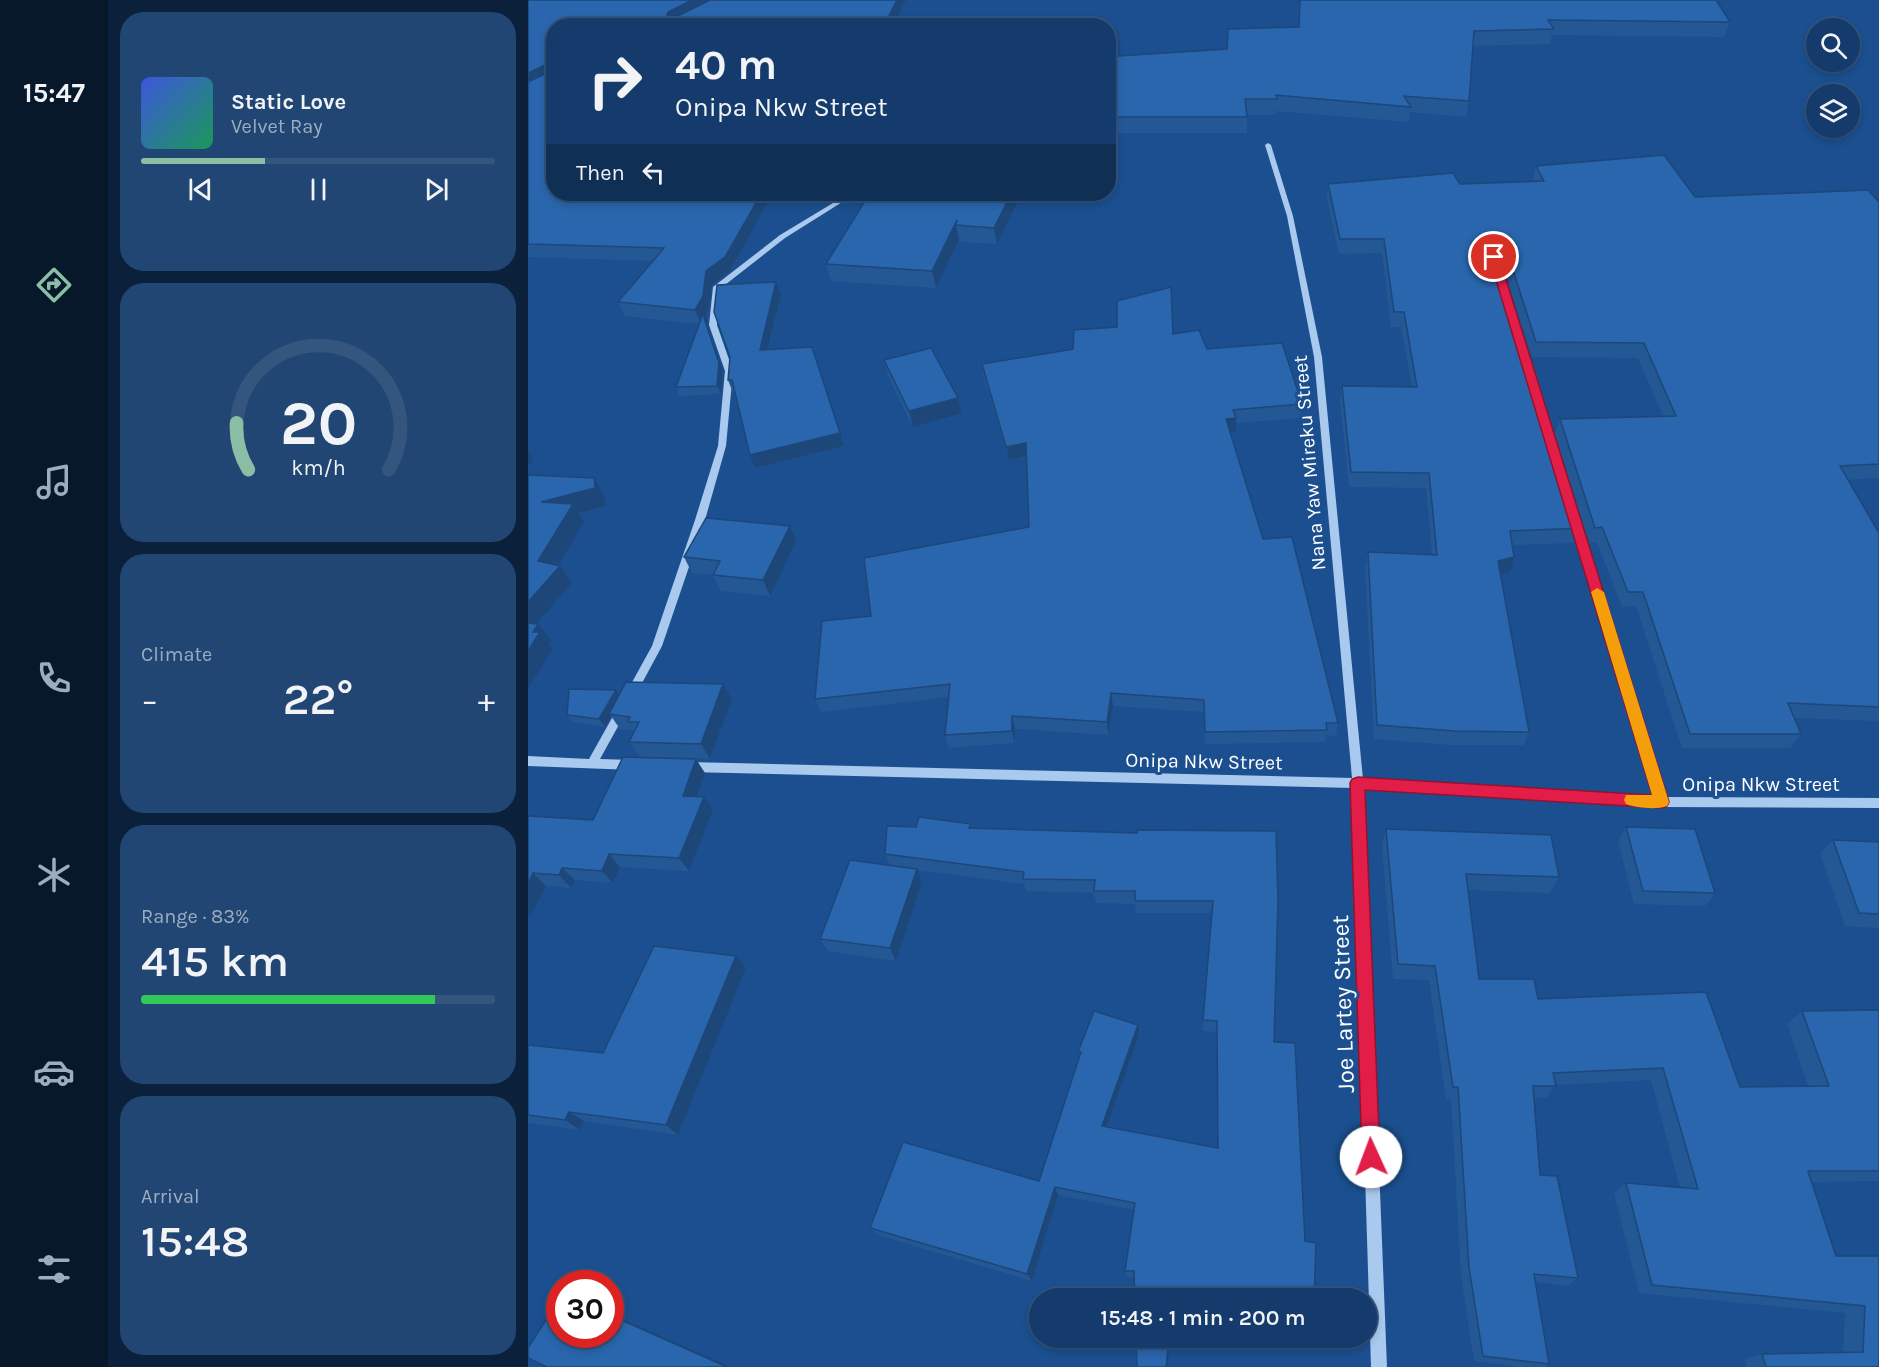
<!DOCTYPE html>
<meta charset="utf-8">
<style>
body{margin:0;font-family:Karla,sans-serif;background:#214673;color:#f1f3f6;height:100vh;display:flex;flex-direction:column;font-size:22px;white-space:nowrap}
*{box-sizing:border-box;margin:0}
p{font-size:20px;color:#9dadc1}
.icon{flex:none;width:33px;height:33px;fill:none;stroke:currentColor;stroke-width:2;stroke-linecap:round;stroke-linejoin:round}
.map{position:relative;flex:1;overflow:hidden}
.sheet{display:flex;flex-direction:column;gap:12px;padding:12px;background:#0b203b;width:420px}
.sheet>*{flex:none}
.guide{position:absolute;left:18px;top:18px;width:570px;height:183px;border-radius:24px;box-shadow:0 3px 9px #0003,0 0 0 2px #33557e;background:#143b6b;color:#f1f3f6;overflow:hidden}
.controls{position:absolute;left:1278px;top:18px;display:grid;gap:12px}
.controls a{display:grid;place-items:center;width:54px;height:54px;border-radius:50%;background:#143b6b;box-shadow:0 3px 9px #0003,0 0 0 2px #33557e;font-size:30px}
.speed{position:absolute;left:18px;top:1270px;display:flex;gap:12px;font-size:30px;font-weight:700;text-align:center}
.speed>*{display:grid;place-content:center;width:78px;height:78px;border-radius:50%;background:#143b6b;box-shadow:0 3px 9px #0003,0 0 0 2px #33557e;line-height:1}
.speed .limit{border:9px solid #d22;background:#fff;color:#111}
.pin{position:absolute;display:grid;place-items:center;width:51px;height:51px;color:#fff;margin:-26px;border:3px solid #fff;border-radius:50%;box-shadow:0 2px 6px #0007}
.me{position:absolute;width:66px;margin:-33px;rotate:358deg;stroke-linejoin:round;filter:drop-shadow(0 0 4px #0008)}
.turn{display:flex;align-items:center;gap:21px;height:126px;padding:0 30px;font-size:27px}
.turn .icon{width:78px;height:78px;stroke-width:2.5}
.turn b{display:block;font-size:42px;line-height:51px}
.then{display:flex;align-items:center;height:57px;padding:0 30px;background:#0003;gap:12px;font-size:22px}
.big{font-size:45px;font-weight:600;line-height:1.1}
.sheet .tile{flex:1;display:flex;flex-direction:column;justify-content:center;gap:9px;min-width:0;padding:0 21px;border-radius:24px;background:#214673}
.sheet .dial{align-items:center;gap:0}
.dial svg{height:156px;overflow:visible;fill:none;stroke:#33557e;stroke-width:7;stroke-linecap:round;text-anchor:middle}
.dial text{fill:#f1f3f6;stroke:none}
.song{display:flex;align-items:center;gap:18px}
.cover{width:72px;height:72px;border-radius:9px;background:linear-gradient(135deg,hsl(230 70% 55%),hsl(150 70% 35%))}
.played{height:6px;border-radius:3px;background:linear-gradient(90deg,#8abfa5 35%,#33557e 35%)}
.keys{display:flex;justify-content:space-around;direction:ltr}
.heat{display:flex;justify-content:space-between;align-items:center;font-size:33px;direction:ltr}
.charge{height:9px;border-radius:4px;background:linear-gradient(90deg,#34c759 83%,#33557e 0)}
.trip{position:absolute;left:501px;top:1288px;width:348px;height:60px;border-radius:30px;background:#143b6b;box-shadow:0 3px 9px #0003,0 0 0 2px #33557e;font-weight:600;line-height:60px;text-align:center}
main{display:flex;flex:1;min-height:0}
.tabs{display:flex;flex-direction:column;width:108px;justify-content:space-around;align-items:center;background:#08182b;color:#9dadc1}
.tabs .icon{width:42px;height:42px}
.tabs .current{color:#8abfa5}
.tabs b{font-size:27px;color:#f1f3f6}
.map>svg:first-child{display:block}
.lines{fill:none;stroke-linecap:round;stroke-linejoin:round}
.minor{fill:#a9c9ee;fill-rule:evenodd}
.wall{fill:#245895}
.shaded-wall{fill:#1d4779}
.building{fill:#2a66ad;stroke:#1d4779;stroke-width:1.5}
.route{fill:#e11d48;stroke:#92132f;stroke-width:1.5}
.slow{fill:#f59e0b}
.labels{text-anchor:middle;stroke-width:6;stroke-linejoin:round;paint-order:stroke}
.street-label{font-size:20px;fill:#fff;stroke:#1b4f8f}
.near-street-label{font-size:24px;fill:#fff;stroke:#1b4f8f}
</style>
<main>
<nav class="tabs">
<b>15:47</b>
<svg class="icon current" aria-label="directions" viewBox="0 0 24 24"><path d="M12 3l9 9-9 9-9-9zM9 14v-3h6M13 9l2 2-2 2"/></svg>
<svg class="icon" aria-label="music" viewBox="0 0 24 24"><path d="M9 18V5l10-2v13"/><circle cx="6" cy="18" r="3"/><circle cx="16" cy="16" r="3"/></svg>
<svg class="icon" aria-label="phone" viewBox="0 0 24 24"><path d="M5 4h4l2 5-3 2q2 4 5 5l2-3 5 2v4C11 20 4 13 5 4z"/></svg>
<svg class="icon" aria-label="climate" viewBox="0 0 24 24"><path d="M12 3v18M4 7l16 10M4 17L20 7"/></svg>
<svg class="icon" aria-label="car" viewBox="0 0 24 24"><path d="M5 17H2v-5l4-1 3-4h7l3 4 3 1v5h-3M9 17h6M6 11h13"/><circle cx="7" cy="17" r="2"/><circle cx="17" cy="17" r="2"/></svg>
<svg class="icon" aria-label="filters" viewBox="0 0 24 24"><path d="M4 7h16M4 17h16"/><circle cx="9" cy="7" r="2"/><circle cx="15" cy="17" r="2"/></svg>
</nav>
<section class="sheet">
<div class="tile">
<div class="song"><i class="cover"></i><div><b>Static Love</b><p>Velvet Ray</p></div></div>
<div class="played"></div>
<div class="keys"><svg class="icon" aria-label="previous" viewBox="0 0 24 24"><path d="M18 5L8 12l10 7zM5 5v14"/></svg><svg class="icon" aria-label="pause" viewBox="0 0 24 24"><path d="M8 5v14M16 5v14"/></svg><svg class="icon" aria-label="next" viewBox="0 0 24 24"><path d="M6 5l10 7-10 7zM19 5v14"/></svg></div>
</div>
<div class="tile dial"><svg viewBox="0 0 100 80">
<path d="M14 69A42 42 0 1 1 86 69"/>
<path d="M14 69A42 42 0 0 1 8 45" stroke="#8abfa5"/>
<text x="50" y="56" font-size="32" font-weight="700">20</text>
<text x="50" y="72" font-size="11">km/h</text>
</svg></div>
<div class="tile"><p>Climate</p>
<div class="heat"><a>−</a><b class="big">22°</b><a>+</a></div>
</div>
<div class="tile"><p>Range · 83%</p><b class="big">415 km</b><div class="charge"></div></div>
<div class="tile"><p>Arrival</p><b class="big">15:48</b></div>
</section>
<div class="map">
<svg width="1351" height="1367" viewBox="0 0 1351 1367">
<rect width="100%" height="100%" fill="#1b4f8f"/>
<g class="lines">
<path class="minor" d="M740,143L743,145L765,216L794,357L835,779L1127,797L1042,521L1047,518L1052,521L1138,797L1351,798V808L1134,807L836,788L859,1367H843L825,788L159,772L155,770L153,767L155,764L159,762L824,778L786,357L759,216L737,145Z
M320,194H327L257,238L193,288L189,325L205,371L198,446L177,520L134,646L106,698H98L97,695L124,646L167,520L190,446L197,371L181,325L185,287L252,235Z
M998,370H1004L1005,372L1024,432L1023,434H1017L1016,432L997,372Z
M93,708L97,709L98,712L72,759L105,760L109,762L111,765L109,768L105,770L0,766V756L61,759L89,709Z"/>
</g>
<path class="wall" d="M0,0H378L365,26H26V194H238L240,202L202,271L184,285L180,310L178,315L179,319V326L195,371L193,394L151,396L148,387L171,324L97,316L90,302L125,261L0,257Z
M771,0H1188L1202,22L1196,37L1024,35L1022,44L945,46L941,101L938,117L882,112L881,122L748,111V115H719V133H580V35L591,56L699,49L770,27Z
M1008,166L1167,197L1351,202V478L1320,480L1351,533V721L1266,718L1273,734L1262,748H1154L1108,606L1094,607L1069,542L1061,543L1027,434L1032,419L1135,416L1110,358L1004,357L972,256L966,254L1016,419L1053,528L1047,543L984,545L982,572L972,574L1001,732L996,745H923L846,739L837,567L840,552L904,554L898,488L821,487L812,401L814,386L884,387L873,327H863L854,253L811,254L799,198L800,184H932L1006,182L1005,180Z
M359,194H494L469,244L431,242V239L408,288L303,281L298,264Z
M253,295L240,349L316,446L227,468L207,393H205L200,380Z
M645,334L679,349L774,404L773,418L708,423V431L702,432L735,539L810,723L808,736L798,735L797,742L677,744L676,712L585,706L580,735L487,729L486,743L421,748L417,735L421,697L293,712L287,699L501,527L499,457L481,460L456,378L454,364Z
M356,360L430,398L434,413L385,427L360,376Z
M268,541L242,596L193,591L185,575L164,573L156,557Z
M195,684L204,699L182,759L112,757L101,742L106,731L92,729L83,716L77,727L45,722L39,715L88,690L92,695Z
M177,773L168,797L185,810L161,871L92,867L85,883L47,880L43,888L18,886L2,917H0V816L65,820Z
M443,824L444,828L609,833L748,831L746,1042L767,1043L606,1277H599L597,1271L606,1210L530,1195L504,1281L350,1235L342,1228L511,1181L551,1056L550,1052L611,1035L579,1127L690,1147L689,1032L675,1031V1020L684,913H608L607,904L568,903L566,893L498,891L496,884L389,870L394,882L368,961L300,951L292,939L362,866L357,854L388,827Z
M1098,827L1187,893L1177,906L1106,904L1090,841Z
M858,829L1031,877L1022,893L940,890L951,979L1010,999L1212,1087L1280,1086L1259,1024L1274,1011L1351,1010V1181L1283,1182L1308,1256H1351V1367H1219L1217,1359L1234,1354L1315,1352L1317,1313L1111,1293L1086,1193L1098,1183L1152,1188L1123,1080L1028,1085L1018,1098H1006L1012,1175L1050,1278L1039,1286L1008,1282L1021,1364L1016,1367H990L946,1361L933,1275L923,1099H918L901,980L865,979L854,846Z
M1305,840L1351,842V928L1317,926L1292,853Z
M218,968L150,1135L56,1121L52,1130L0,1123V1045L75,1053Z"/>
<path class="shaded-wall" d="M164,0H194L144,24L139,15L140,12Z
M369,0H378L365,26H356Z
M19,64L25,77L0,89V73Z
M233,194H238L240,202L202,271L184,285L180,310L178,315L179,319V326L195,371L193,394L189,386L173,324L167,310L178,271Z
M483,194H494L469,244L466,228Z
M429,220L428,225L431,239L408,288L404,271Z
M968,238L965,253L963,243Z
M248,282L253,295L236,363L232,350Z
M289,360L316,446L227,468L222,455Z
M430,398L434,413L385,427L381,411Z
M708,418V431L697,433L698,419Z
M498,443L501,456L481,460L478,447Z
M0,451L5,459L0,466Z
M66,478L76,495L77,506L50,513L56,522L23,577L32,566L44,583L0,633V602L10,561L13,502Z
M262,526L268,541L242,596L235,580Z
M986,557L982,572L965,576L970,561Z
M10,624L23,641L21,644L25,649L0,688V651L5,632Z
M195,684L204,699L182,759L173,744Z
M88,690L93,697L81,714L83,716L77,727L71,719Z
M583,693L585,706L580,735L579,722Z
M484,716L487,729L486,743L484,731Z
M168,759L177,773L164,809L155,796Z
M176,797L185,810L161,871L151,858Z
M81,854L92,867L85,883L74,871Z
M34,868L47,880L43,888L31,875Z
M389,869L394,882L368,961L362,948Z
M5,873L18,886L2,917L0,916V884Z
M208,956L218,968L150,1135L138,1125Z
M610,1025L611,1035L576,1135L574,1126Z
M41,1112L56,1121L52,1130L37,1120Z
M527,1187L530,1195L504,1281L499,1274Z
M82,1314L202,1367H199L82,1315Z
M641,1338H643L639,1367H638Z"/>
<path class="building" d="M0,0H164L140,12L139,15L150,16L182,0H369L356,26H26V194H233L197,257L178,271L175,296L167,310L90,302L136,248L0,244V82L21,72L23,66L19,64L0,73Z
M772,0H1188L1202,22L1020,20L1026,29L946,31L941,101L876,96L883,107L748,95L749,99H717L719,117H580V35L590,34L591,56L699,49L700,29L771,27Z
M1136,155L1167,197L1340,190L1351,202V464L1312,466L1351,533V707L1260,703L1273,734H1162L1115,592H1100L1074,527L1067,528L1032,419L1148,416L1116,343L1008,342L976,242L968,238L963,243L1016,419H1018L1053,528L982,531L986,557L970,561L1001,732L927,731L849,725L840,552L909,555L901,473L823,472L814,386L889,387L876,312H866L856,239H812L800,184L925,173L932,184L1016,181L1008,166Z
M359,194H483L466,228L428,225L429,220L404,271L298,264L340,196L357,197Z
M248,282L232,350L284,347L312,433L222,455L204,380H200L202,357L186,312L189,285Z
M643,287L645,334L671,330L679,349L754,343L774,404L705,410L708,418L698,419L735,539L764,537L810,723H798L799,730L677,732L676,700L583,693L579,722L484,716V731L417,735L422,684L287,699L294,621L343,616L336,558L501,527L498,443L478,447L454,364L545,349L546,330L589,327V301Z
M176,311V318L191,363L189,386L148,387Z
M403,348L430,398L381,411L356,360Z
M0,475L66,478L67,488L13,502L45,504L10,561L32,566L0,602Z
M178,518L262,526L235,580L185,575L192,561L156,557Z
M0,623L10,624L5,632H12L0,651Z
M98,682L195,684L173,744L101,742L111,722H100L102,717L81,714Z
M41,689L88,690L71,719L39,715Z
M95,757L168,759L155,796L176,797L151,858L81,854L74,871L34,868L31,875L5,873L0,884V816L65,820Z
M391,817L443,824L441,828L609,833V830L748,831L750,900L746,1042L767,1043L777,1241L788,1243L786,1299H607L606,1271H597L607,1203L527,1187L499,1274L342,1228L375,1142L511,1181L553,1052H550L566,1011L610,1025L574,1126L690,1148L689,1021L675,1020L685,901H607V891H566L567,880L495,879L496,872L357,854L359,826L388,827Z
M1098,827L1167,829L1187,893L1115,891Z
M858,829L1023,835L1031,877L938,874L951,979H1006L1010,999L1178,992L1212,1087L1301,1086L1274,1011L1351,1010V1171H1280L1308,1256H1351V1367H1238L1234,1354L1335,1352L1337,1306L1124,1285L1098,1183L1170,1189L1135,1068L1025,1073L1028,1086H1005L1012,1175L1029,1176L1050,1278L1006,1274L1021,1364L955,1356L941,1267L930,1087H925L907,966L870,964Z
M1305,840L1351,842V914L1331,913Z
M322,860L389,869L362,948L292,939Z
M126,946L208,956L138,1125L41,1112L37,1120L0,1115V1045L75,1053Z
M32,1298V1335H82V1315L199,1367H19L0,1358V1348Z
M608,1338H641L638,1367H609Z"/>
<path class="route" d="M966,254L971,257L1141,802L1139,806L1134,808L837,790L852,1157L850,1163L843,1166L837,1163L834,1157L822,783L824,779L830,777L1124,795L961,257Z"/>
<path class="slow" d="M1069,588L1076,592L1141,802L1139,806C1128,810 1109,808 1098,804L1096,800L1098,795H1124L1063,592Z"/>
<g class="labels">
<g class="street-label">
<text transform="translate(781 463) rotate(-95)" y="7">Nana Yaw Mireku Street</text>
<text transform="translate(676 761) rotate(1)" y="7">Onipa Nkw Street</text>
<text x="1233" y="791">Onipa Nkw Street</text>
</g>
<g class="near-street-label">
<text transform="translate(815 1004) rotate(-92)" y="8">Joe Lartey Street</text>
</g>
</g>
</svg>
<div class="controls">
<a><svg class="icon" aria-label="search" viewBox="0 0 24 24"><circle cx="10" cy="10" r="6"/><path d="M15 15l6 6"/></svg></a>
<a><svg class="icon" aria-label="layers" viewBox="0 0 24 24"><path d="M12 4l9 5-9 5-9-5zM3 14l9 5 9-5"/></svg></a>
</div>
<div class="speed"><div class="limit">30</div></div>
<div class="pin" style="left:966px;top:257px;background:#d93025"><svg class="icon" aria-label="arrive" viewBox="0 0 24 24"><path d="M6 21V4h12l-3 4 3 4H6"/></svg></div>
<svg class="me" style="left:843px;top:1157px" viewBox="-20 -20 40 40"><circle r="19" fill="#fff"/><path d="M0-13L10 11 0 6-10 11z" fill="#e11d48"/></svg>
<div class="trip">15:48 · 1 min · 200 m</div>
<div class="guide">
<div class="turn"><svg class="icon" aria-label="right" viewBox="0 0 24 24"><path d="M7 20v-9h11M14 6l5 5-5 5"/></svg><div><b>40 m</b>Onipa Nkw Street</div></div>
<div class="then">Then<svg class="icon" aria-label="left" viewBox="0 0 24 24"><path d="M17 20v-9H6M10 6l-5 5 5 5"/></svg></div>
</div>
</div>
</main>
